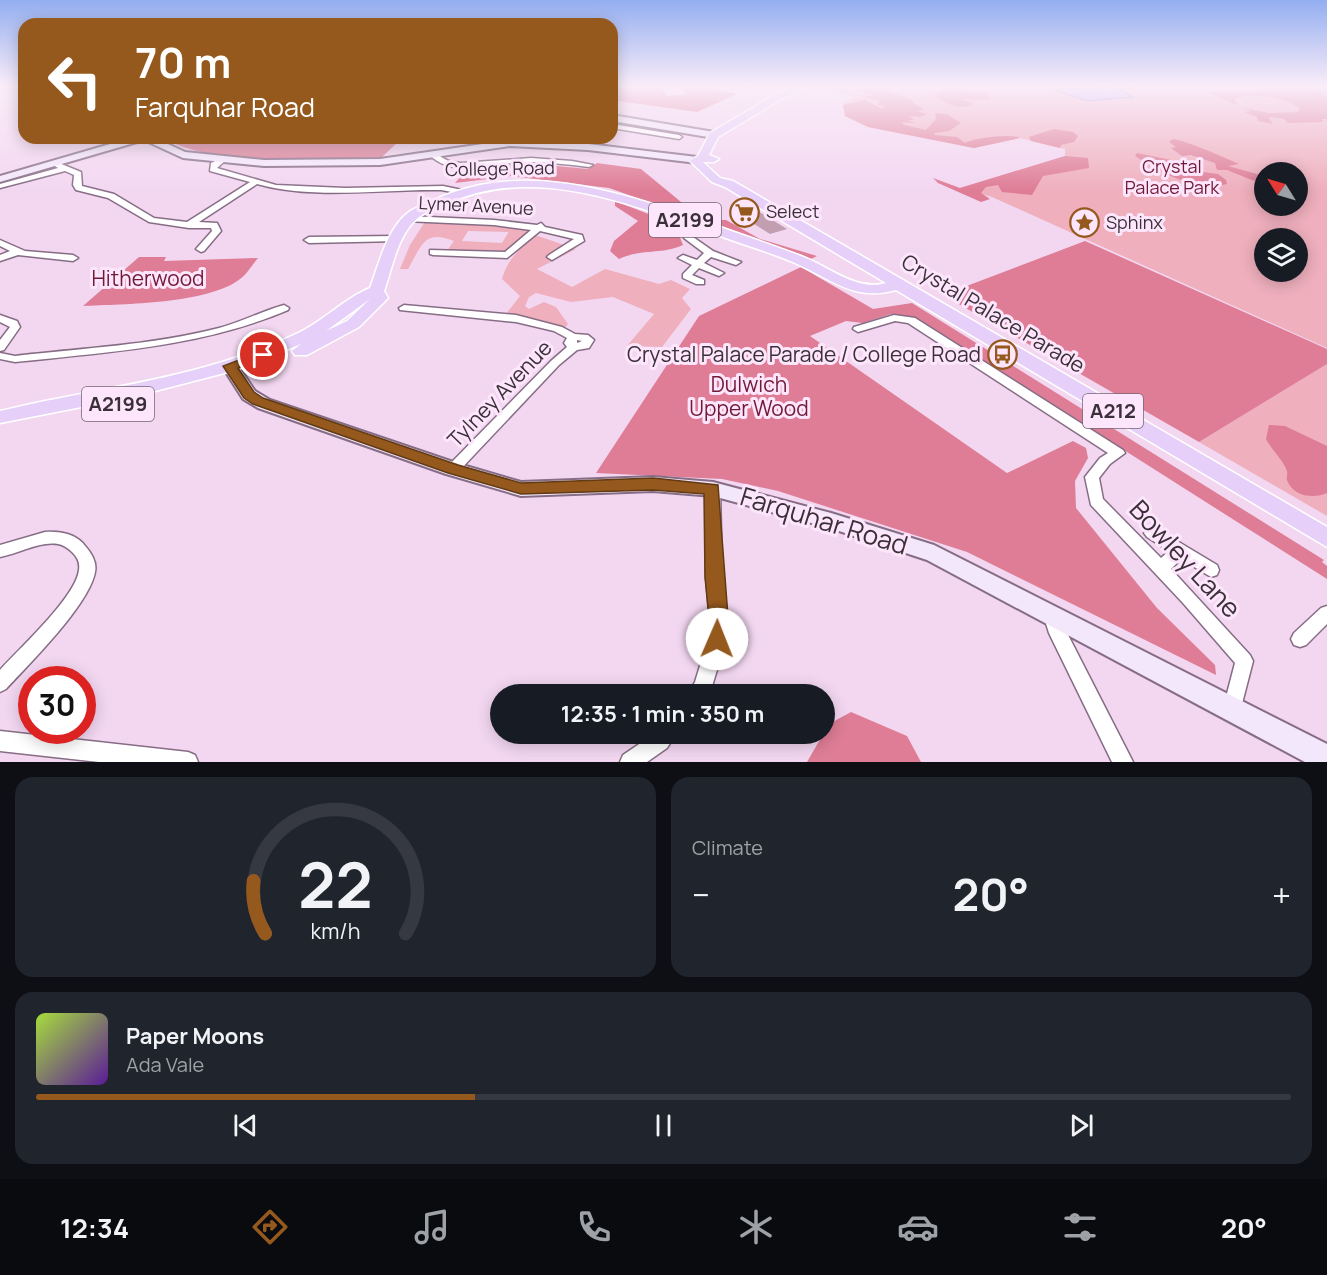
<!DOCTYPE html>
<meta charset="utf-8">
<style>
body{margin:0;font-family:Manrope,sans-serif;background:#20242c;color:#f1f3f6;height:100vh;display:flex;flex-direction:column;font-size:22px;white-space:nowrap}
*{box-sizing:border-box;margin:0}
p{font-size:20px;color:#9ea1a6}
.icon{flex:none;width:33px;height:33px;fill:none;stroke:currentColor;stroke-width:2;stroke-linecap:round;stroke-linejoin:round}
.map{position:relative;height:762px;overflow:hidden}
.details{display:flex;flex-direction:column;gap:15px;padding:15px;background:#0d0f14;flex:1}
.details>*{flex:none}
.guide{position:absolute;left:18px;top:18px;width:600px;height:126px;border-radius:18px;box-shadow:0 3px 15px #0003;background:#96591d;color:#fff;overflow:hidden}
.needle{width:39px;rotate:307deg}
.buttons{position:absolute;left:1254px;top:162px;display:grid;gap:12px}
.buttons a{display:grid;place-items:center;width:54px;height:54px;border-radius:50%;background:#171b24;box-shadow:0 3px 15px #0003;font-size:30px}
.speed{position:absolute;left:18px;top:666px;display:flex;gap:12px;font-size:30px;font-weight:700;text-align:center}
.speed>*{display:grid;place-content:center;width:78px;height:78px;border-radius:50%;background:#171b24;box-shadow:0 3px 15px #0003;line-height:1}
.speed .limit{border:9px solid #d22;background:#fff;color:#111}
.pin{position:absolute;display:grid;place-items:center;width:51px;height:51px;color:#fff;margin:-26px;border:3px solid #fff;border-radius:50%;box-shadow:0 2px 6px #0007}
.me{position:absolute;width:66px;margin:-33px;rotate:1deg;stroke-linejoin:round;filter:drop-shadow(0 0 4px #0008)}
.turn{display:flex;align-items:center;gap:21px;height:126px;padding:0 18px;font-size:27px}
.turn .icon{width:78px;height:78px;stroke-width:2.5}
.turn b{display:block;font-size:42px;line-height:51px}
.big{font-size:45px;font-weight:700;line-height:1.1}
.details .tile{flex:1;display:flex;flex-direction:column;justify-content:center;gap:9px;min-width:0;padding:0 21px;border-radius:18px;background:#20242c}
.details .dial{align-items:center;gap:0}
.dial svg{height:156px;overflow:visible;fill:none;stroke:#363941;stroke-width:7;stroke-linecap:round;text-anchor:middle}
.dial text{fill:#f1f3f6;stroke:none}
.song{display:flex;align-items:center;gap:18px}
.cover{width:72px;height:72px;border-radius:9px;background:linear-gradient(135deg,hsl(80 70% 55%),hsl(270 70% 35%))}
.played{height:6px;border-radius:3px;background:linear-gradient(90deg,#96591d 35%,#363941 35%)}
.keys{display:flex;justify-content:space-around;direction:ltr}
.heat{display:flex;justify-content:space-between;align-items:center;font-size:33px;direction:ltr}
.details .tiles{flex:1;display:grid;gap:15px;grid-template-columns:1fr 1fr}
.tile:last-child{grid-column:span 2}
.trip{position:absolute;left:490px;top:684px;width:345px;height:60px;border-radius:30px;background:#171b24;box-shadow:0 3px 15px #0003;font-weight:700;line-height:60px;text-align:center}
.tab-bar{display:flex;height:96px;justify-content:space-around;align-items:center;background:#090b0e;color:#9ea1a6}
.tab-bar .icon{width:42px;height:42px}
.tab-bar .selected{color:#96591d}
.tab-bar b{font-size:27px;color:#f1f3f6}
.map>svg:first-child{display:block}
.green{fill:#efafbd;fill-rule:evenodd}
.forest{fill:#de7d95}
.water{fill:#b4a6fd;stroke:#9083c2;stroke-width:1.5}
.building{fill:#c19eb0}
.lines{fill:none;stroke-linecap:round;stroke-linejoin:round}
.street-casing{stroke:#866d85;stroke-width:3}
.secondary-casing{stroke:#866d85;stroke-width:4}
.primary-casing{stroke:#fff;stroke-width:3}
.street{fill:#fff;fill-rule:evenodd}
.secondary{fill:#f3e7fc;fill-rule:evenodd}
.primary{fill:#e6d0f9;fill-rule:evenodd}
.route{fill:#96591d;stroke:#623a13;stroke-width:1.5}
.labels{text-anchor:middle;stroke-width:6;stroke-linejoin:round;paint-order:stroke}
.far-park-label{font-size:18px;fill:#711a38;stroke:#fde6fb}
.far-street-label{font-size:18px;fill:#3b303a;stroke:#fde6fb}
.far-poi-label{font-size:18px;fill:#3b303a;stroke:#fde6fb;text-anchor:start}
.shield{fill:#fde6fb;stroke:#756774;stroke-width:1.5}
.shield-label{font-size:20px;font-weight:bold;fill:#3b303a}
.park-label{font-size:21px;fill:#711a38;stroke:#fde6fb}
.street-label{font-size:21px;fill:#3b303a;stroke:#fde6fb}
.poi-label{font-size:21px;fill:#3b303a;stroke:#fde6fb;text-anchor:end}
.near-street-label{font-size:26px;fill:#3b303a;stroke:#fde6fb}
</style>
<div class="map">
<svg width="1327" height="762" viewBox="0 0 1327 762">
<rect width="100%" height="100%" fill="#f3d7f1"/>
<path class="green" d="M817,85H1327V348L992,197L960,188L1065,156V149L1020,138L974,148L868,127L845,116L843,103L855,97L814,86ZM1264,172H1298V206H1264ZM1264,238H1298V272H1264Z
M426,220L541,226L507,255L446,252L454,241C424,229 422,245 408,269H400L410,245ZM468,231L508,232V233L502,243L462,241Z
M535,235L576,249L537,269L572,287L605,269L659,284L671,280L690,289L682,298L691,309L662,347L627,346L654,314L613,297L571,302L536,293L529,297L525,306L529,309L544,302L556,307L568,324L563,330L506,314L520,296L502,279C508,258 520,249 535,235Z
M1327,364V516L1199,442Z"/>
<path class="forest" d="M622,85H658L668,96L687,94L675,85H714L708,88L737,94L697,112L612,100V86Z
M863,85H904L889,88L887,91L911,99L913,103L924,109L917,111L927,114L920,117L909,116L914,120H907L915,123L902,122L904,125L926,130L936,119L935,113L947,114L961,123L949,131L934,133L935,135L957,137L965,143C973,138 1013,133 1020,138L974,148L868,127L845,116L843,105L865,100L882,109L885,107L877,104L881,101L865,97L873,95L853,90Z
M939,85H976L961,87L964,90L984,92L991,98L987,100L963,99L973,104C962,111 944,104 934,95L944,89Z
M1268,85C1286,85 1313,83 1327,98V119H1322L1323,122L1288,123L1284,119L1271,117L1269,118L1273,124L1258,121L1257,117L1244,112L1252,111L1239,107L1269,113L1298,112L1300,109C1286,97 1250,91 1234,100L1238,104H1234L1208,92H1248L1269,88Z
M1054,129L1073,132L1078,136L1074,142L1061,145L1060,148L1031,141L1029,137Z
M161,138H402L380,159C308,160 227,169 161,138Z
M1173,139C1185,140 1228,159 1239,164L1228,166L1264,176V185L1227,170H1217L1215,163L1191,155L1182,156L1171,148L1176,147L1169,142Z
M1137,153L1176,161L1188,170L1218,174L1226,180L1227,184C1195,192 1160,172 1135,156Z
M1065,156L1088,158L1089,168L1043,176L1032,195L1002,192L998,185L986,187L981,193L990,199L981,202L938,183L933,178L960,188Z
M526,163L588,169L597,163L641,169L692,211L713,220H726L760,239L817,256L811,259L609,188L511,176L455,183L464,173Z
M615,201L682,227L679,235L683,245C661,255 643,248 619,259L610,251L614,241L638,221L615,206Z
M1085,241L1327,349V364L1199,442L943,295Z
M139,257H166L164,261L258,258C252,265 247,274 240,279C208,304 123,304 83,306Z
M801,267L873,309L912,303L1324,560L1322,562L1327,566V579L916,318L891,314L863,323L846,321L810,336L1007,473L1073,441L1086,448L1088,458L1075,481L1076,508L1157,608L1215,665L1216,675L967,552L778,491L722,479L596,473L699,316Z
M1269,425L1285,426L1327,446V493C1314,499 1293,497 1287,480C1286,477 1288,474 1287,471C1284,461 1271,449 1266,439Z
M851,712L907,736L921,762H807L829,724Z"/>
<path class="water" d="M1148,85L1120,90L1133,97L1088,101L1053,90L1110,87L1118,89Z"/>
<path class="building" d="M746,206L755,209L787,229L770,234L735,212Z"/>
<g class="lines">
<defs>
<path id="street" d="M732,85H751L748,87Z
M612,124L679,135L682,137L679,139L612,128Z
M430,152H436C443,160 450,162 461,163L531,158L572,161L593,165L589,167C567,164 545,162 523,162C495,163 451,179 429,154Z
M222,158L226,160L217,168L276,185L345,188L443,186L467,191C460,196 449,191 441,190C382,189 313,200 257,184L199,222L217,223L221,231L204,251L201,252L196,249L212,231L211,228H189L149,222L108,198L76,190L73,185L74,175L65,171L0,188V184L58,168L50,163L54,161L81,172L82,186L114,194L154,218L187,222L250,182L210,171L211,163Z
M408,216L494,220L537,225L541,223L545,227L582,235L584,241L552,260L547,257L549,255L574,239L540,231L507,258L433,255L430,254V250L505,252L531,230L494,225L405,221L404,219Z
M697,222L701,225L694,231L693,237L713,251L741,262L736,265L711,257L704,263L724,273L719,276L699,268L692,275L704,280V284H696L683,278V274L692,265L678,258L683,255L697,260L704,253L684,238L687,228Z
M396,236L399,237V241L309,243L304,240L309,237Z
M0,240L25,251L73,255L78,258L73,261L18,255L0,261V255L10,251L0,246Z
M284,305L289,308L288,310C201,347 108,352 15,362L0,359V353L15,356C83,348 153,345 219,328C242,322 262,311 284,305Z
M404,305L516,315L562,327L575,334L588,335L594,340L589,348L577,350L559,365L458,472H448L446,469L448,466L551,361L567,347L564,343L567,338L554,331L516,322L400,310L399,308ZM577,340L582,341L577,343Z
M0,315L17,321L20,327L4,350L0,351V340L10,327L0,322Z
M894,315L915,318L1123,450L1125,453L1110,464L1099,478L1103,499L1161,558L1169,551L1147,537L1144,533L1147,529L1152,527L1157,529L1217,565L1219,570L1217,575L1211,577L1181,559L1171,569L1250,655L1253,661L1239,715L1232,718L1225,715L1223,709L1235,663L1183,603L1091,505L1085,477L1100,458L1108,453L908,323L895,321L858,332L853,329L854,327Z
M713,484L718,485L720,489L722,577L729,630L710,693L688,694L695,682L711,630L706,577V489L708,485Z
M45,532C60,531 77,534 86,547C92,554 97,563 95,572C89,605 30,663 6,689L0,692V670C19,649 76,597 79,570C80,563 78,558 73,553C69,549 64,545 58,544C39,541 18,554 0,557V545Z
M1327,606V624L1306,645L1300,647L1294,645L1291,639L1294,633L1321,608Z
M1051,607L1057,609L1066,631L1133,762H1112L1049,633L1043,614L1045,609Z
M0,731L188,752L195,755L198,762H99L0,751Z
M654,734H676L667,748L647,762H620L623,755Z"/>
<path id="secondary" d="M612,115L714,132L719,135L714,138L612,121Z
M131,138H155L185,152L264,160L380,159L510,140L588,144L697,157L702,160L697,163L588,150L510,146L380,165L264,166L183,158L144,140L0,182V176Z
M230,361L236,363L255,391L270,400L459,464L521,482L653,477L713,482L831,513L934,545L1327,744V762H1305L927,560L830,528L713,496L653,491L521,496L446,474L258,408L243,399L222,366Z"/>
<path id="primary" d="M802,85H813L783,98L718,137L709,155L719,159L714,162H703L720,178L733,181L1327,527V547L896,290C855,302 831,279 795,263C767,251 738,243 709,232C625,202 529,163 442,206C435,209 424,212 418,218C398,233 392,269 384,291L388,298L359,327L307,355H295L292,351L301,344L236,370L132,397L0,423V411C15,408 29,404 45,401C131,384 215,372 296,334C323,322 343,299 370,288C379,264 387,228 409,212C416,207 426,204 434,200C520,160 613,190 698,219C733,232 767,243 801,256C828,266 857,292 886,283L725,187L712,182L690,161L698,156L710,133L777,94ZM370,299L347,321L326,331Z"/>
</defs>
<use href="#street" class="street-casing"/>
<use href="#secondary" class="secondary-casing"/>
<use href="#primary" class="primary-casing"/>
<use href="#street" class="street"/>
<use href="#secondary" class="secondary"/>
<use href="#primary" class="primary"/>
</g>
<linearGradient id="sky" x2="0" y2="1"><stop stop-color="#93aef0"/><stop offset="0.45" stop-color="#faedf9"/><stop offset="1" stop-color="#faedf9" stop-opacity="0"/></linearGradient>
<rect width="1327" height="191" fill="url(#sky)"/>
<path class="route" d="M263,351L267,352V357L238,368L254,392L263,398L458,465L521,483L653,478L718,485L729,630L724,645L717,647L710,645L707,639L710,630L705,577L704,494L653,490L521,494L448,473L253,404L244,398L223,366Z"/>
<defs>
<symbol id="supermarket-ring" viewBox="-11 -11 22 22"><circle r="9.5" fill="#fde6fb" stroke="#96591d" stroke-width="1.5"/><path d="M-6-5.5h2.5l.6 2H6L4.5 2H-2.5L-4.4-4H-6ZM-1.5 3.2a1.3 1.3 0 1 0 .1 0ZM3 3.2a1.3 1.3 0 1 0 .1 0Z" fill="#96591d"/></symbol>
<symbol id="sight-ring" viewBox="-11 -11 22 22"><circle r="9.5" fill="#fde6fb" stroke="#96591d" stroke-width="1.5"/><path d="M0-6L1.8-2.2L6-1.7L2.9 1.2L3.7 5.4L0 3.3L-3.7 5.4L-2.9 1.2L-6-1.7L-1.8-2.2Z" fill="#96591d"/></symbol>
<symbol id="bus-ring" viewBox="-11 -11 22 22"><circle r="9.5" fill="#fde6fb" stroke="#96591d" stroke-width="1.5"/><path d="M-5-6H5V4H4V6H2V4H-2V6H-4V4H-5ZM-3.5-4V0h7V-4ZM-3.5 1.2v1.5H-2V1.2ZM2 1.2v1.5H3.5V1.2Z" fill="#96591d"/></symbol>
</defs>
<g fill-rule="evenodd">
<use href="#supermarket-ring" x="728" y="196" width="33" height="33"/>
<use href="#sight-ring" x="1068" y="206" width="33" height="33"/>
<use href="#bus-ring" x="986" y="338" width="33" height="33"/>
</g>
<g class="labels">
<g class="far-park-label">
<text x="1172" y="173">Crystal<tspan x="1172" dy="21">Palace Park</tspan></text>
</g>
<g class="far-street-label">
<text transform="translate(500 169) rotate(-1)" y="6">College Road</text>
<text transform="translate(476 206) rotate(3)" y="6">Lymer Avenue</text>
</g>
<g class="far-poi-label">
<text x="766" y="218">Select</text>
<text x="1106" y="229">Sphinx</text>
</g>
<g class="shield">
<rect x="649" y="203" width="72" height="34" rx="4.5"/>
<rect x="82" y="387" width="72" height="34" rx="4.5"/>
<rect x="1083" y="394" width="60" height="34" rx="4.5"/>
</g>
<g class="shield-label">
<text x="685" y="227">A2199</text>
<text x="118" y="411">A2199</text>
<text x="1113" y="418">A212</text>
</g>
<g class="park-label">
<text x="148" y="286">Hitherwood</text>
<text x="749" y="392">Dulwich<tspan x="749" dy="24">Upper Wood</tspan></text>
</g>
<g class="street-label">
<text transform="translate(993 314) rotate(31)" y="7">Crystal Palace Parade</text>
<text transform="translate(500 394) rotate(-46)" y="7">Tylney Avenue</text>
</g>
<g class="poi-label">
<text x="981" y="362">Crystal Palace Parade / College Road</text>
</g>
<g class="near-street-label">
<text transform="translate(824 521) rotate(17)" y="9">Farquhar Road</text>
<text transform="translate(1185 559) rotate(47)" y="9">Bowley Lane</text>
</g>
</g>
</svg>
<div class="buttons">
<a><svg class="needle" viewBox="-14 -14 28 28"><path d="M0-13l5 13h-10z" fill="#e53935"/><path d="M0 13l5-13h-10z" fill="#9ea1a6"/></svg></a>
<a><svg class="icon" aria-label="layers" viewBox="0 0 24 24"><path d="M12 4l9 5-9 5-9-5zM3 14l9 5 9-5"/></svg></a>
</div>
<div class="speed"><div class="limit">30</div></div>
<div class="pin" style="left:263px;top:355px;background:#d93025"><svg class="icon" aria-label="arrive" viewBox="0 0 24 24"><path d="M6 21V4h12l-3 4 3 4H6"/></svg></div>
<svg class="me" style="left:717px;top:639px" viewBox="-20 -20 40 40"><circle r="19" fill="#fff"/><path d="M0-13L10 11 0 6-10 11z" fill="#96591d"/></svg>
<div class="trip">12:35 · 1 min · 350 m</div>
<div class="guide">
<div class="turn"><svg class="icon" aria-label="left" viewBox="0 0 24 24"><path d="M17 20v-9H6M10 6l-5 5 5 5"/></svg><div><b>70 m</b>Farquhar Road</div></div>
</div>
</div>
<section class="details">
<div class="tiles">
<div class="tile dial"><svg viewBox="0 0 100 80">
<path d="M14 69A42 42 0 1 1 86 69"/>
<path d="M14 69A42 42 0 0 1 8 42" stroke="#96591d"/>
<text x="50" y="56" font-size="32" font-weight="700">22</text>
<text x="50" y="72" font-size="11">km/h</text>
</svg></div>
<div class="tile"><p>Climate</p>
<div class="heat"><a>−</a><b class="big">20°</b><a>+</a></div>
</div>
<div class="tile">
<div class="song"><i class="cover"></i><div><b>Paper Moons</b><p>Ada Vale</p></div></div>
<div class="played"></div>
<div class="keys"><svg class="icon" aria-label="previous" viewBox="0 0 24 24"><path d="M18 5L8 12l10 7zM5 5v14"/></svg><svg class="icon" aria-label="pause" viewBox="0 0 24 24"><path d="M8 5v14M16 5v14"/></svg><svg class="icon" aria-label="next" viewBox="0 0 24 24"><path d="M6 5l10 7-10 7zM19 5v14"/></svg></div>
</div>
</div>
</section>
<nav class="tab-bar">
<b>12:34</b>
<svg class="icon selected" aria-label="directions" viewBox="0 0 24 24"><path d="M12 3l9 9-9 9-9-9zM9 14v-3h6M13 9l2 2-2 2"/></svg>
<svg class="icon" aria-label="music" viewBox="0 0 24 24"><path d="M9 18V5l10-2v13"/><circle cx="6" cy="18" r="3"/><circle cx="16" cy="16" r="3"/></svg>
<svg class="icon" aria-label="phone" viewBox="0 0 24 24"><path d="M5 4h4l2 5-3 2q2 4 5 5l2-3 5 2v4C11 20 4 13 5 4z"/></svg>
<svg class="icon" aria-label="climate" viewBox="0 0 24 24"><path d="M12 3v18M4 7l16 10M4 17L20 7"/></svg>
<svg class="icon" aria-label="car" viewBox="0 0 24 24"><path d="M5 17H2v-5l4-1 3-4h7l3 4 3 1v5h-3M9 17h6M6 11h13"/><circle cx="7" cy="17" r="2"/><circle cx="17" cy="17" r="2"/></svg>
<svg class="icon" aria-label="filters" viewBox="0 0 24 24"><path d="M4 7h16M4 17h16"/><circle cx="9" cy="7" r="2"/><circle cx="15" cy="17" r="2"/></svg>
<b>20°</b>
</nav>
